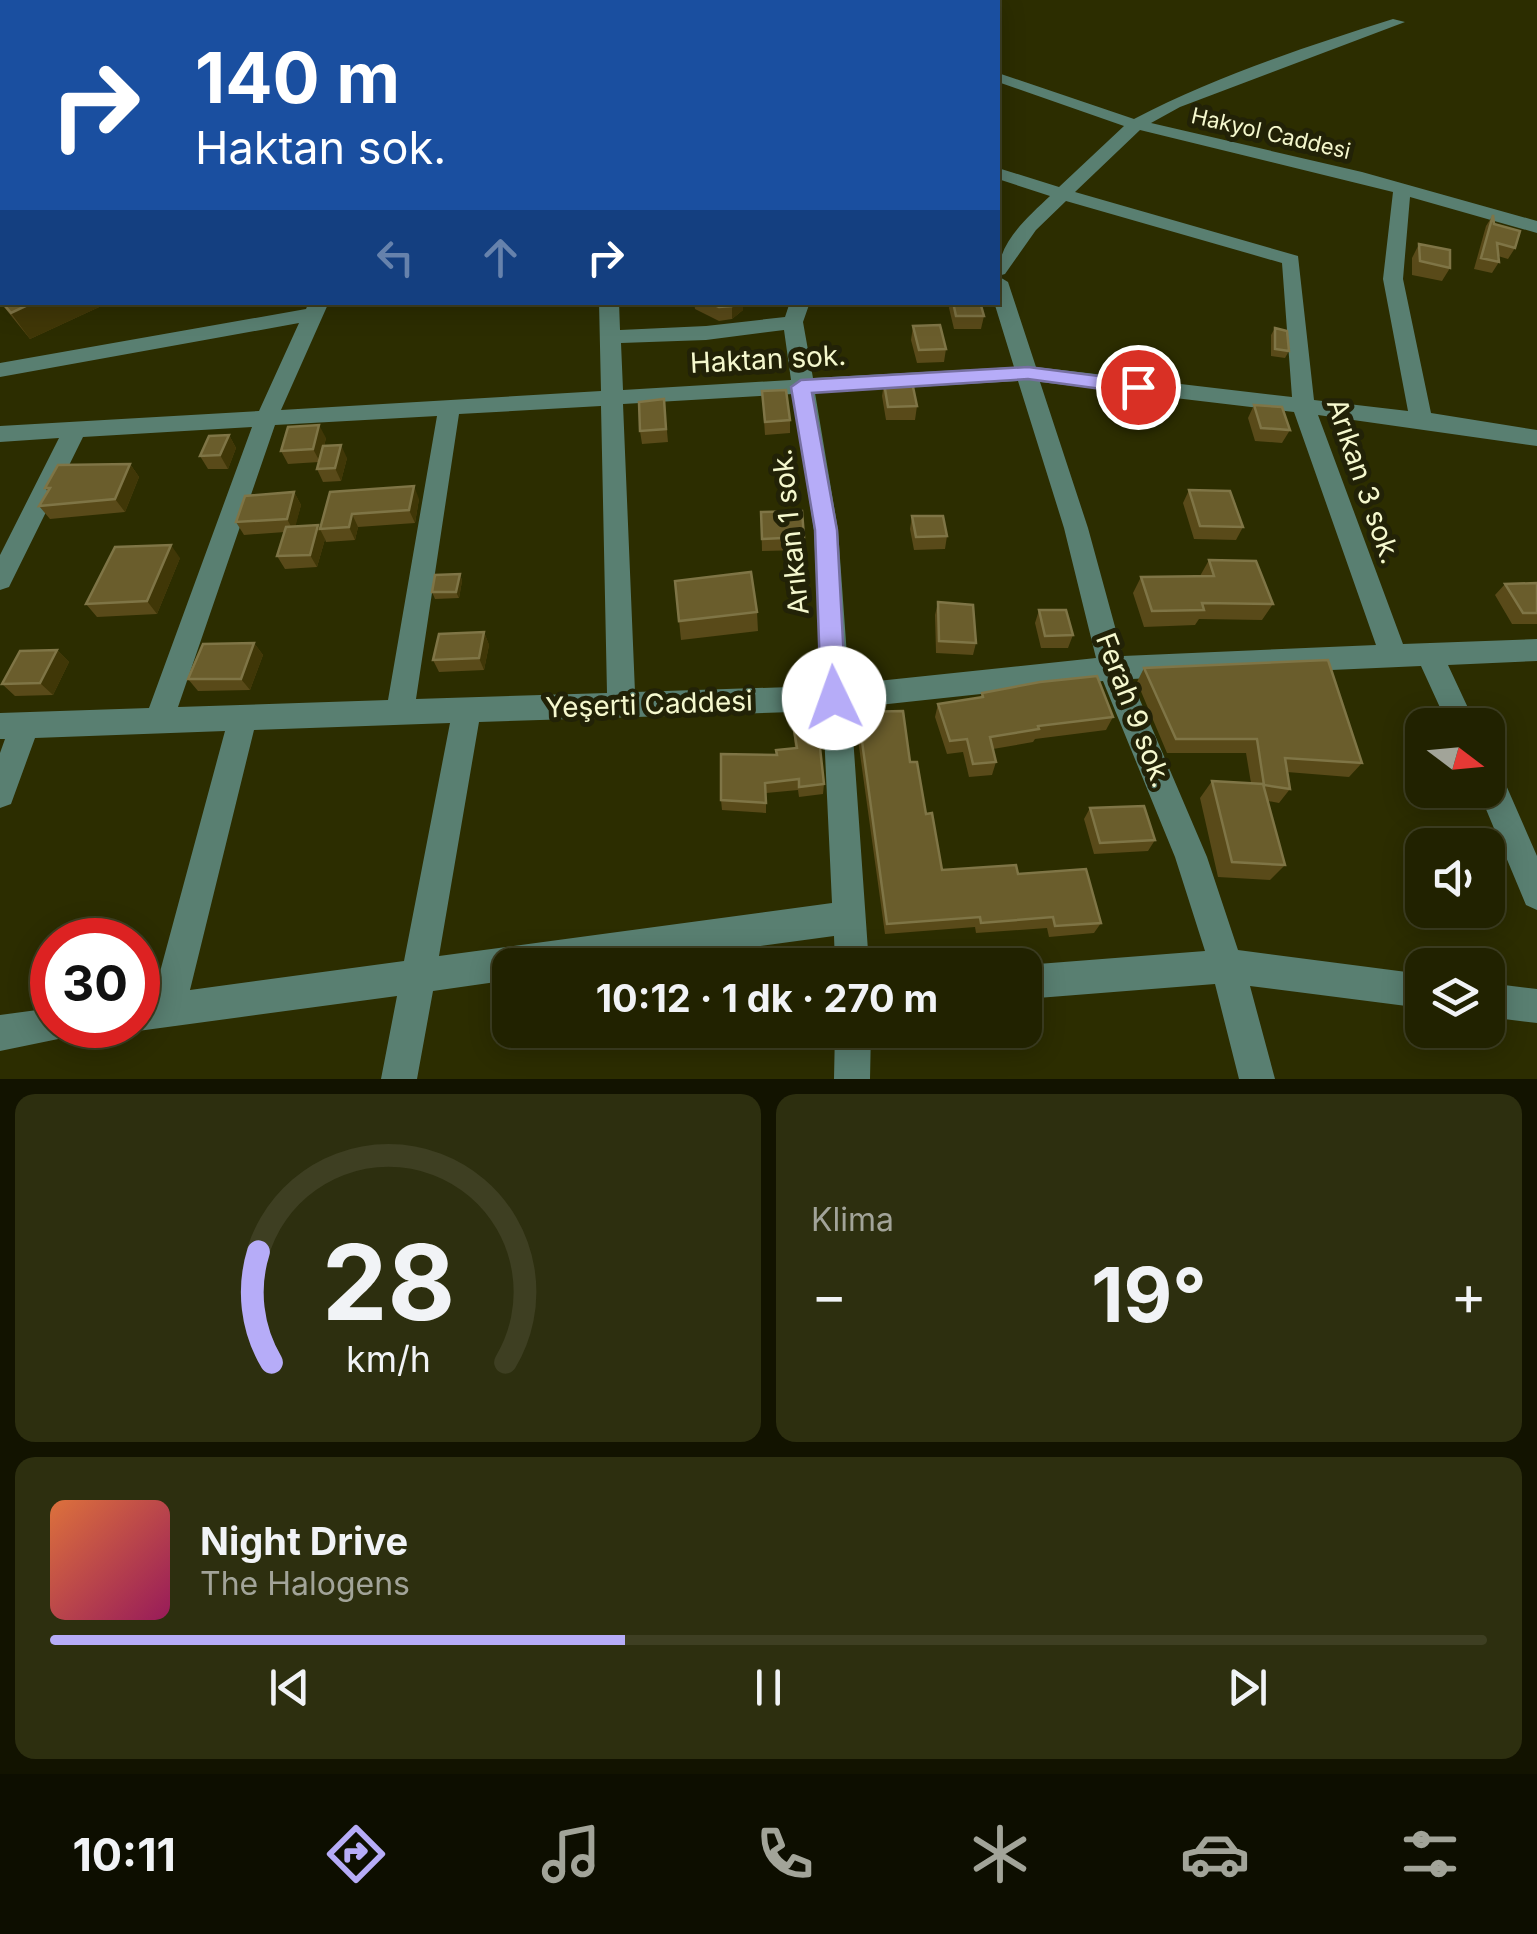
<!DOCTYPE html>
<html lang="tr">
<meta charset="utf-8">
<style>
body{margin:0;font-family:Inter,sans-serif;background:#2d2f0f;color:#f1f3f6;height:100vh;display:flex;flex-direction:column;font-size:38px;white-space:nowrap}
*{box-sizing:border-box;margin:0}
p{font-size:32px;color:#a2a499}
.icon{flex:none;width:55px;height:55px;fill:none;stroke:currentColor;stroke-width:2;stroke-linecap:round;stroke-linejoin:round}
.map{position:relative;height:1079px;overflow:hidden}
.drawer{display:flex;flex-direction:column;gap:15px;padding:15px;background:#121300;flex:1}
.drawer>*{flex:none}
.hud{position:absolute;left:0px;top:0px;width:1000px;height:305px;box-shadow:0 5px 25px #0003,0 0 0 2px #3e3f22;background:#1a4fa0;color:#fff;overflow:hidden}
.needle{width:65px;rotate:106deg}
.buttons{position:absolute;left:1405px;top:708px;display:grid;gap:20px}
.buttons a{display:grid;place-items:center;width:100px;height:100px;border-radius:20px;background:#212200;box-shadow:0 5px 25px #0003,0 0 0 2px #3e3f22;font-size:50px}
.speed{position:absolute;left:30px;top:918px;display:flex;gap:20px;font-size:50px;font-weight:700;text-align:center}
.speed>*{display:grid;place-content:center;width:130px;height:130px;border-radius:50%;background:#212200;box-shadow:0 5px 25px #0003,0 0 0 2px #3e3f22;line-height:1}
.speed .limit{border:15px solid #d22;background:#fff;color:#111}
.pin{position:absolute;display:grid;place-items:center;width:85px;height:85px;color:#fff;margin:-42px;border:5px solid #fff;border-radius:50%;box-shadow:0 2px 10px #0007}
.me{position:absolute;width:110px;margin:-55px;rotate:357deg;stroke-linejoin:round;filter:drop-shadow(0 0 8px #0008)}
.turn{display:flex;align-items:center;gap:35px;height:210px;padding:0 30px;font-size:45px}
.turn .icon{width:130px;height:130px;stroke-width:2.5}
.turn b{display:block;font-size:70px;line-height:85px}
.lanes{display:flex;align-items:center;height:95px;padding:0 30px;background:#0003;justify-content:center;gap:50px;direction:ltr}
.lanes .off{opacity:.35}
.big{font-size:75px;font-weight:700;line-height:1.1}
.drawer .tile{flex:1;display:flex;flex-direction:column;justify-content:center;gap:15px;min-width:0;padding:0 35px;border-radius:20px;background:#2d2f0f}
.drawer .dial{align-items:center;gap:0}
.dial svg{height:260px;overflow:visible;fill:none;stroke:#3e3f22;stroke-width:7;stroke-linecap:round;text-anchor:middle}
.dial text{fill:#f1f3f6;stroke:none}
.song{display:flex;align-items:center;gap:30px}
.cover{width:120px;height:120px;border-radius:15px;background:linear-gradient(135deg,hsl(20 70% 55%),hsl(330 70% 35%))}
.played{height:10px;border-radius:5px;background:linear-gradient(90deg,#b6acf8 40%,#3e3f22 40%)}
.keys{display:flex;justify-content:space-around;direction:ltr}
.heat{display:flex;justify-content:space-between;align-items:center;font-size:55px;direction:ltr}
.drawer .tiles{flex:1;display:grid;gap:15px;grid-template-columns:1fr 1fr}
.tile:last-child{grid-column:span 2}
.trip{position:absolute;left:492px;top:948px;width:550px;height:100px;border-radius:20px;background:#212200;box-shadow:0 5px 25px #0003,0 0 0 2px #3e3f22;font-weight:700;line-height:100px;text-align:center}
.menu{display:flex;height:160px;justify-content:space-around;align-items:center;background:#0d0e00;color:#a2a499}
.menu .icon{width:70px;height:70px}
.menu .on{color:#b6acf8}
.menu b{font-size:45px;color:#f1f3f6}
.map>svg:first-child{display:block}
.lines{fill:none;stroke-linecap:round;stroke-linejoin:round}
.minor{fill:#597f71;fill-rule:evenodd}
.wall{fill:#594a19}
.shaded-wall{fill:#403707}
.building{fill:#6a5d2c;stroke:#7f7546;stroke-width:2.5}
.route{fill:#b6acf8;stroke:#7670a1;stroke-width:2.5}
.labels{text-anchor:middle;stroke-width:10;stroke-linejoin:round;paint-order:stroke}
.far-street-label{font-size:22px;fill:#f5f8ce;stroke:#222207}
.street-label{font-size:28px;fill:#f5f8ce;stroke:#222207}
</style>
<div class="map">
<svg width="1537" height="1079" viewBox="0 0 1537 1079">
<rect width="100%" height="100%" fill="#2c2d00"/>
<g class="lines">
<path class="minor" d="M30,0H49L51,2H32Z
M670,0H695L697,2H672Z
M1393,19L1405,22L1180,107L1151,123L1362,172L1537,221V233L1410,197L1403,279L1431,413L1537,430V446L1318,415L1403,644L1537,639V661L1448,665L1476,725H1448L1421,666L1131,679L1207,857L1238,950L1422,974V1008L1250,986L1275,1079H1239L1215,984L1025,999V965L1205,951L1175,857L1103,681L851,708L869,965H835L834,936L620,965H510V980L433,991L417,1079H381L397,996L138,1031L126,1026L138,1025V997L154,994L225,731L35,738L11,804L0,808V753L5,739H0V713L149,708L252,427L83,437L9,587L0,590V555L59,438L0,442V426L259,411L299,323L0,377V363L306,309L309,302H329L281,410L601,391L599,302H619L620,330L706,326L785,317L790,302H810L803,322L813,378L1014,367L994,302L998,276L1008,282L1036,367L1292,397L1282,263L1066,201L1036,230L1005,274L998,276C998,242 1027,218 1050,196L998,179V168L1059,187L1124,126L998,82V73L1134,119C1216,76 1305,47 1393,19ZM1140,130L1393,192L1383,279L1408,411L1314,400L1298,256L1075,192ZM784,330L791,380L623,390L621,343L706,340ZM1018,381L1064,528L1096,658L849,684L838,530L815,393ZM1040,382L1294,412L1376,645L1123,656L1088,528ZM793,394L814,530L821,686L635,692L623,404ZM601,406L607,693L416,699L459,414ZM437,416L388,700L178,707L275,425ZM823,711L832,903L439,956L479,722ZM450,723L404,961L190,990L254,730Z
M0,43H2V51H0Z
M0,98L2,99V110L0,109Z
M1488,765L1499,769L1537,856V910L1526,905L1478,790H1488Z
M1488,983L1537,989V1023L1488,1017Z
M52,1008V1025H74L68,1037L0,1051V1015Z
M835,1030H871L870,1079H834Z"/>
</g>
<path class="wall" d="M1493,215L1494,224L1515,248L1508,259L1498,256L1499,262L1492,273L1474,269L1486,226Z
M1419,244L1450,268L1442,281L1412,275V258Z
M0,289L2,302H110L30,339L0,302Z
M694,302H743V310L732,319L719,321L695,309Z
M950,302H980L984,316L981,329H954L949,308Z
M913,326L946,349L944,362L917,363L911,340Z
M1275,328L1289,351L1285,358L1271,356V335Z
M884,383L917,406L915,420H886L882,396Z
M762,391L790,420V433L765,435Z
M664,399L668,442L642,444L640,431Z
M1254,405L1290,430L1282,443L1255,441L1248,418Z
M229,435L236,448L228,469H208L200,456Z
M326,438L324,446L347,458L341,481L323,482L317,469L319,462L288,464L281,451Z
M130,464L139,477L125,512L50,519L39,506L48,492L45,488Z
M1189,490L1243,527L1236,540L1194,539L1183,503Z
M294,492L301,505L295,526L320,528L330,492L419,499L415,523L358,527L355,540L326,542L325,539L317,567L285,569L277,556L285,532L244,535L236,522Z
M761,512L804,537L803,550L762,551Z
M912,516L947,536L945,549L914,550L910,529Z
M180,558L157,614L97,617L86,604Z
M1209,560L1273,604L1262,620L1199,619L1195,625L1144,627L1133,593L1141,577L1200,576Z
M460,574L462,581L459,598L435,599L432,592Z
M675,581L757,612L758,631L681,640Z
M1537,583V624H1512L1495,595L1505,584Z
M938,602L976,643L973,655L936,653L935,615Z
M1039,610L1073,635L1068,648H1041L1035,623Z
M484,632L489,645L484,670L439,672L433,660Z
M254,643L263,655L250,690L198,691L188,679Z
M57,650L69,662L53,695L15,696L2,684Z
M1144,668L1362,763L1349,777L1287,772L1290,789L1279,803L1268,801L1285,865L1270,880L1218,877L1200,798L1212,781L1251,783L1246,753H1167L1137,682Z
M982,693L1113,717L1106,730L1035,739L1033,742L993,749L996,762L992,775L969,777L963,752L947,754L935,717L938,704L980,698Z
M858,712L910,762L942,870L1018,874L1101,923L1094,933L1049,937L1047,928L976,933L975,927L885,934L856,725Z
M792,718L824,784L823,794L799,797L798,790L766,793V813L722,810L721,800L776,755L795,748Z
M1090,808L1155,840L1148,851L1094,854L1084,819Z"/>
<path class="shaded-wall" d="M34,302H110L30,339L11,313Z
M736,302H743V310L732,319V306Z
M319,425L326,438L320,462L313,449Z
M229,435L236,448L228,469L220,455Z
M341,445L347,458L341,481L335,468Z
M130,464L139,477L125,512L115,499Z
M414,486L419,499L415,523L409,510Z
M294,492L301,505L294,532L287,519Z
M352,514L358,527L355,540L349,527Z
M318,525L325,539L317,567L310,555Z
M171,545L180,558L157,614L147,601Z
M460,574L462,581L459,598L456,592Z
M484,632L489,645L484,670L479,658Z
M254,643L263,655L250,690L241,679Z
M57,650L69,662L53,695L40,683Z"/>
<path class="building" d="M1493,215L1494,224L1520,231L1515,248L1497,243L1499,262L1481,258Z
M1419,244L1450,250V268L1420,261Z
M2,288V302H34L11,313L0,300V289Z
M708,302H736L732,306L719,307Z
M953,302H980L984,316H956Z
M940,325L946,349L919,350L913,326Z
M1275,328L1287,331L1289,351L1275,349Z
M912,382L917,406L888,407L884,383Z
M786,390L790,420L765,422L762,391Z
M664,399L666,429L640,431L639,402Z
M1254,405L1282,407L1290,430L1261,428Z
M319,425L313,449L281,451L288,427Z
M229,435L220,455L200,456L209,436Z
M341,445L335,468L317,469L323,446Z
M130,464L115,499L39,506L50,488H45L58,465Z
M414,486L409,510L352,514L349,527L320,529L330,492Z
M1189,490L1230,491L1243,527L1200,526Z
M294,492L287,519L236,522L245,496Z
M802,511L804,537L762,539L761,512Z
M912,516H943L947,536L916,537Z
M318,525L310,555L277,556L286,527Z
M171,545L147,601L86,604L115,547Z
M1209,560L1256,561L1273,604L1202,603L1204,610L1152,611L1141,577L1214,576Z
M751,572L757,612L679,621L675,581Z
M460,574L456,592H432L435,575Z
M1537,583V613H1523L1505,584Z
M938,602L973,605L976,643L939,641Z
M1039,610H1066L1073,635L1045,636Z
M484,632L479,658L433,660L439,634Z
M254,643L241,679H188L203,644Z
M57,650L40,683L2,684L20,651Z
M1328,660L1362,763L1285,758L1290,789L1264,785L1257,739H1176L1144,668Z
M1097,676L1113,717L1038,726L1039,729L990,737L996,762L973,764L967,739L950,741L938,704L983,697L982,693L1040,682Z
M816,711L824,784L799,787V779L765,783L766,803L721,800V754L777,755L776,750L797,748L792,718H799V713Z
M903,711L910,762H917L926,814L932,813L942,870L1016,865L1018,874L1086,869L1101,923L1055,926L1053,917L981,923L980,917L887,924L858,712Z
M1212,781L1263,784L1285,865L1232,862Z
M1144,806L1155,840L1100,843L1090,808Z"/>
<path class="route" d="M1028,367L1138,381L1147,387L1138,394L1028,379L812,393L837,530L846,698L843,706L834,709L824,706L821,698L815,530L791,387L801,380Z"/>
<g class="labels">
<g class="far-street-label">
<text transform="translate(1271 133) rotate(13)" y="8">Hakyol Caddesi</text>
</g>
<g class="street-label">
<text transform="translate(768 359) rotate(-3)" y="10">Haktan sok.</text>
<text transform="translate(1364 481) rotate(71)" y="10">Arıkan 3 sok.</text>
<text transform="translate(790 532) rotate(-96)" y="10">Arıkan 1 sok.</text>
<text transform="translate(649 704) rotate(-2)" y="10">Yeşerti Caddesi</text>
<text transform="translate(1134 710) rotate(69)" y="10">Ferah 9 sok.</text>
</g>
</g>
</svg>
<div class="buttons">
<a><svg class="needle" viewBox="-14 -14 28 28"><path d="M0-13l5 13h-10z" fill="#e53935"/><path d="M0 13l5-13h-10z" fill="#a2a499"/></svg></a>
<a><svg class="icon" aria-label="sound" viewBox="0 0 24 24"><path d="M4 9h4l5-4v14l-5-4H4zM17 9q2 3 0 6"/></svg></a>
<a><svg class="icon" aria-label="layers" viewBox="0 0 24 24"><path d="M12 4l9 5-9 5-9-5zM3 14l9 5 9-5"/></svg></a>
</div>
<div class="speed"><div class="limit">30</div></div>
<div class="pin" style="left:1138px;top:387px;background:#d93025"><svg class="icon" aria-label="arrive" viewBox="0 0 24 24"><path d="M6 21V4h12l-3 4 3 4H6"/></svg></div>
<svg class="me" style="left:834px;top:698px" viewBox="-20 -20 40 40"><circle r="19" fill="#fff"/><path d="M0-13L10 11 0 6-10 11z" fill="#b6acf8"/></svg>
<div class="trip">10:12 · 1 dk · 270 m</div>
<div class="hud">
<div class="turn"><svg class="icon" aria-label="right" viewBox="0 0 24 24"><path d="M7 20v-9h11M14 6l5 5-5 5"/></svg><div><b>140 m</b>Haktan sok.</div></div>
<div class="lanes"><svg class="icon off" aria-label="left" viewBox="0 0 24 24"><path d="M17 20v-9H6M10 6l-5 5 5 5"/></svg><svg class="icon off" aria-label="ahead" viewBox="0 0 24 24"><path d="M12 20V5M6 11l6-6 6 6"/></svg><svg class="icon" aria-label="right" viewBox="0 0 24 24"><path d="M7 20v-9h11M14 6l5 5-5 5"/></svg></div>
</div>
</div>
<section class="drawer">
<div class="tiles">
<div class="tile dial"><svg viewBox="0 0 100 80">
<path d="M14 69A42 42 0 1 1 86 69"/>
<path d="M14 69A42 42 0 0 1 10 35" stroke="#b6acf8"/>
<text x="50" y="56" font-size="32" font-weight="700">28</text>
<text x="50" y="72" font-size="11">km/h</text>
</svg></div>
<div class="tile"><p>Klima</p>
<div class="heat"><a>−</a><b class="big">19°</b><a>+</a></div>
</div>
<div class="tile">
<div class="song"><i class="cover"></i><div><b>Night Drive</b><p>The Halogens</p></div></div>
<div class="played"></div>
<div class="keys"><svg class="icon" aria-label="previous" viewBox="0 0 24 24"><path d="M18 5L8 12l10 7zM5 5v14"/></svg><svg class="icon" aria-label="pause" viewBox="0 0 24 24"><path d="M8 5v14M16 5v14"/></svg><svg class="icon" aria-label="next" viewBox="0 0 24 24"><path d="M6 5l10 7-10 7zM19 5v14"/></svg></div>
</div>
</div>
</section>
<nav class="menu">
<b>10:11</b>
<svg class="icon on" aria-label="directions" viewBox="0 0 24 24"><path d="M12 3l9 9-9 9-9-9zM9 14v-3h6M13 9l2 2-2 2"/></svg>
<svg class="icon" aria-label="music" viewBox="0 0 24 24"><path d="M9 18V5l10-2v13"/><circle cx="6" cy="18" r="3"/><circle cx="16" cy="16" r="3"/></svg>
<svg class="icon" aria-label="phone" viewBox="0 0 24 24"><path d="M5 4h4l2 5-3 2q2 4 5 5l2-3 5 2v4C11 20 4 13 5 4z"/></svg>
<svg class="icon" aria-label="climate" viewBox="0 0 24 24"><path d="M12 3v18M4 7l16 10M4 17L20 7"/></svg>
<svg class="icon" aria-label="car" viewBox="0 0 24 24"><path d="M5 17H2v-5l4-1 3-4h7l3 4 3 1v5h-3M9 17h6M6 11h13"/><circle cx="7" cy="17" r="2"/><circle cx="17" cy="17" r="2"/></svg>
<svg class="icon" aria-label="filters" viewBox="0 0 24 24"><path d="M4 7h16M4 17h16"/><circle cx="9" cy="7" r="2"/><circle cx="15" cy="17" r="2"/></svg>
</nav>
